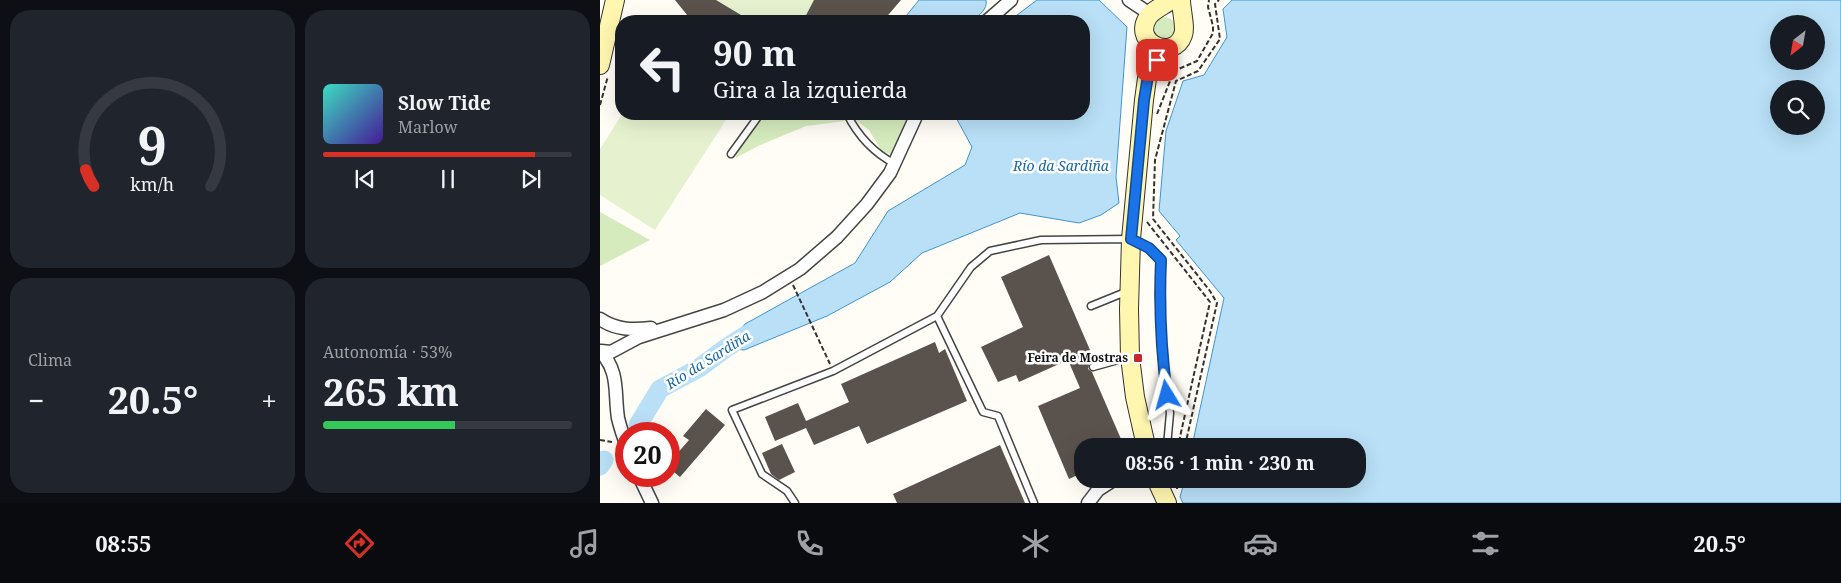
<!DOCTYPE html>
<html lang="es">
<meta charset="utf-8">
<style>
body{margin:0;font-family:"Noto Serif",serif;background:#20242c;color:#f1f3f6;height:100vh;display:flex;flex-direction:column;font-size:19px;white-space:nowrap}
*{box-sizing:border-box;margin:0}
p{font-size:16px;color:#9ea1a6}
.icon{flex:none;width:28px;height:28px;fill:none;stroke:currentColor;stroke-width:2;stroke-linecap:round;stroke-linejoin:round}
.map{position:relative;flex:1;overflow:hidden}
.side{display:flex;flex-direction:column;gap:10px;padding:10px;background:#0d0f14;width:600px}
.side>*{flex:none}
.top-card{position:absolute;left:15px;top:15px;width:475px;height:105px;border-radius:20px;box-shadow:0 5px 20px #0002;background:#171b24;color:#f1f3f6;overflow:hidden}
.needle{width:32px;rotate:211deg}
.tools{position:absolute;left:1170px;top:15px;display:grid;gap:10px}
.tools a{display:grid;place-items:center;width:55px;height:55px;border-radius:50%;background:#171b24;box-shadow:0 5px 20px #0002;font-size:25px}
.speed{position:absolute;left:15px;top:422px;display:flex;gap:10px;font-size:25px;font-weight:700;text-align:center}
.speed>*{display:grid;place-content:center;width:65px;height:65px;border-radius:50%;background:#171b24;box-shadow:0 5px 20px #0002;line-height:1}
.speed .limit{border:8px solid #d22;background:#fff;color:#111}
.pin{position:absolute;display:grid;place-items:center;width:42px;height:42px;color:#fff;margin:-21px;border-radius:10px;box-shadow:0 2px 8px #0006}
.me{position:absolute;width:55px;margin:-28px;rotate:352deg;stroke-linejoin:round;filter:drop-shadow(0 0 4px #0008)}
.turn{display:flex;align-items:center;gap:18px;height:105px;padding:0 15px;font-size:22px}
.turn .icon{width:65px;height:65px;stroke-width:2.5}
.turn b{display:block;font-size:35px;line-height:42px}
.big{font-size:38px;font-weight:700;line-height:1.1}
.side .card{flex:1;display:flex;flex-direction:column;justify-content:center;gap:8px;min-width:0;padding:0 18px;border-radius:20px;background:#20242c}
.side .dial{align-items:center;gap:0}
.dial svg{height:130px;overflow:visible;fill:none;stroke:#363941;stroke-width:7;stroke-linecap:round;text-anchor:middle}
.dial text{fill:#f1f3f6;stroke:none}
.song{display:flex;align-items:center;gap:15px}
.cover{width:60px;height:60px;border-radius:8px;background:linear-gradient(135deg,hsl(170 70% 55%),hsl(260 70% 35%))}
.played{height:5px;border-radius:2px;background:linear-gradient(90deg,#d93025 85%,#363941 85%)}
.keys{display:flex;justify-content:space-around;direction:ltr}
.heat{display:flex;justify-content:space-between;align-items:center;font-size:28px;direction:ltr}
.charge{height:8px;border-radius:4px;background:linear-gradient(90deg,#34c759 53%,#363941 0)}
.side .tiles{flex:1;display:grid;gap:10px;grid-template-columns:repeat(2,1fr)}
.trip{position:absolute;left:474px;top:438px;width:292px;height:50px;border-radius:20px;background:#171b24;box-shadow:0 5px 20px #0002;font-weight:700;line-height:50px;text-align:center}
.tab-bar{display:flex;height:80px;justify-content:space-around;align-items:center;background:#090b0e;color:#9ea1a6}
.tab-bar .icon{width:35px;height:35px}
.tab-bar .current{color:#d93025}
.tab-bar b{font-size:22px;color:#f1f3f6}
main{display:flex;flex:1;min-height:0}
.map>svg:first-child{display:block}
.green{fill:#d5ebbd}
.pitch{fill:#e6f2cf}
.water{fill:#b9e0f7;stroke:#3f96cf;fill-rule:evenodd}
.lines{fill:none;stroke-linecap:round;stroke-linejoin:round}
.river{stroke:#b9e0f7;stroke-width:19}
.building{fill:#5a524d}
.lane-casing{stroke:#444;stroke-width:9}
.street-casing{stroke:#444;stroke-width:15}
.secondary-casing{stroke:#333;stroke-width:20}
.path{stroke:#333;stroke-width:2;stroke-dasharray:5 2.5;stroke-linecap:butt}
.lane{stroke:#fff;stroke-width:6}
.street{stroke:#fff;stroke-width:12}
.secondary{stroke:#fff6b0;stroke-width:18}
.route-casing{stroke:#114b97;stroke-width:12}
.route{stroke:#1a73e8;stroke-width:9}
.poi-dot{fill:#c4262e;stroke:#fff;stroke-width:2}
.labels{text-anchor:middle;stroke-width:5;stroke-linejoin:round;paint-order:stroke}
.poi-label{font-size:12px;font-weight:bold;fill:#111;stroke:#fff;text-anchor:end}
.water-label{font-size:14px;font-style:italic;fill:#1768a6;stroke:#fff}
</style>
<main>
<section class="side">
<div class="tiles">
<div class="card dial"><svg viewBox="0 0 100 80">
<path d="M14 69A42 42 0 1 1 86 69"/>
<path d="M14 69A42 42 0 0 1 9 59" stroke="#d93025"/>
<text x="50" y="56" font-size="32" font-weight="700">9</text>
<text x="50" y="72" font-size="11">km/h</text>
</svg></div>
<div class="card">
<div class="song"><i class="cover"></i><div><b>Slow Tide</b><p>Marlow</p></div></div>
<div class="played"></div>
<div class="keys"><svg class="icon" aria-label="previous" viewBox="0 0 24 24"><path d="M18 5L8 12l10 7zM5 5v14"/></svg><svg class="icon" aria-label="pause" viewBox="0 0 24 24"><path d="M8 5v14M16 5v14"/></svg><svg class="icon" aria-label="next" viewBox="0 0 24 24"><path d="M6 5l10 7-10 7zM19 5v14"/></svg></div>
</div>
<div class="card"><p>Clima</p>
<div class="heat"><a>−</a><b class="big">20.5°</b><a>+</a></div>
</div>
<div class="card"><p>Autonomía · 53%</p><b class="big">265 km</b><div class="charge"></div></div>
</div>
</section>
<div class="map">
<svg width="1241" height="503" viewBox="0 0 1241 503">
<rect width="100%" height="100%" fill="#fffdf5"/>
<path class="green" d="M552 29a12 12 0 1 1 24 0a12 12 0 1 1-24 0Z
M165,114H241L245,121L206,126L158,146L136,158V155Z
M251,114L294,115L309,114L291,154L284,152L281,150L269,130L254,119Z
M0,212L50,240L0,266Z"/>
<path class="pitch" d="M75,0H247L236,21H92Z
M22,114H130L55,230L0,195V149Z"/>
<path class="water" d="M319,0H386C388,9 379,15 373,21H302Z
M437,0H499L527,27L516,177L519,203L501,215L479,223L420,213L322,253L290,282L227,316L144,350L126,348L145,324L255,263L288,211L365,165L372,147L354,114H484V21H409Z
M632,0H1241V503H583L580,497L585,479H758V446H592L624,298L576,240L580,236L559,211L566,131L583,81L604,75L627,37L623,9ZM1179,24H1216V61H1179ZM1179,89H1216V126H1179Z"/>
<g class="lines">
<path class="river" d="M38,425L60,389L99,368L126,348L146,335
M0,466L4,460"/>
</g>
<path class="building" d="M75,0H116L151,21H92Z
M214,0H301L283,21H203Z
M449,255L490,350L484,353L489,365L488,369L492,372L524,446H482V473L469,479L438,406L480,388L468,360L419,382L416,375L398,382L381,347L423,327L401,277Z
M335,342L339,353L345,349L367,401L267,444L259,426L214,445L206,428L175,441L165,417L198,403L206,421L249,402L241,384Z
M106,409L125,425L80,477L69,468V463L89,440L83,436Z
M182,444L195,472L179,480L171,474L162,453Z
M400,445L425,503H297L293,494Z"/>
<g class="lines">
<defs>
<path id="lane" d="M247,114C258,136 274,153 295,164
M131,154L160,114
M491,306L528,291
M337,316L383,412L398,416L434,503
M493,367L529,357
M195,503L187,491L162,474L132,410L233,371L337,316L371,267L390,251L441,240L531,239L549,248L561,259L559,294L562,358L570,413L567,446"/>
<path id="street" d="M529,0L550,14
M387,21L411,0
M0,319C16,330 32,330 51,328
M0,351C20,372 14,392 18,418C20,427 23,435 26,444
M1,351L11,352L39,337L124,310L163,292L200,269L237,237L267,204L290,173L317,114
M39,476L52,503
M488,503L498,490L515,479"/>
<path id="secondary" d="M571,0C564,6 551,10 547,19C533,44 574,61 583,35C586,28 581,9 581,0
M0,65L15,0
M546,446L535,397L530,357L529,309L531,239L544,100L550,57V43
M556,479L567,503"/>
</defs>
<use href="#lane" class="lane-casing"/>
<use href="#street" class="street-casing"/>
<use href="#secondary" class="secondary-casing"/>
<path class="path" d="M0,105L8,76
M557,114L574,71L597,61L613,33V26L608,7L609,0
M547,222L610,302L578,446
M193,285L230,364
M0,440L12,442
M585,446L617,303L610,291L553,219L555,160L576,81L598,71L620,39L615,4L619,0
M577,489L578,479"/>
<use href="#lane" class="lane"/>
<use href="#street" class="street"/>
<use href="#secondary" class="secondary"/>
</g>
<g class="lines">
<defs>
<path id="route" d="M557,60L549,70L544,100L531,239L549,248L561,260C559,305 561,350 567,395"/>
</defs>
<use href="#route" class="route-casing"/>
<use href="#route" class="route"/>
</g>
<rect class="poi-dot" x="533" y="353" width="10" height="10" rx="2.5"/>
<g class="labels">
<g class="poi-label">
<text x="528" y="362">Feira de Mostras</text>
</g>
<g class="water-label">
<text x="461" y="171">Río da Sardiña</text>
<text transform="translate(108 360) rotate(-32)" y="5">Río da Sardiña</text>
</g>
</g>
</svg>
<div class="tools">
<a><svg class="needle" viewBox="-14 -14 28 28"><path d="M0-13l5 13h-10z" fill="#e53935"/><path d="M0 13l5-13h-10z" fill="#9ea1a6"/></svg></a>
<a><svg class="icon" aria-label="search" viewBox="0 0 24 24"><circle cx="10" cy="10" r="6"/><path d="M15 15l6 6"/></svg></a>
</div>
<div class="speed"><div class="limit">20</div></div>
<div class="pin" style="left:557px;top:60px;background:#d93025"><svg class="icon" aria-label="arrive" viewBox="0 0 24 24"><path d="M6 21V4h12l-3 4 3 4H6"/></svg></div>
<svg class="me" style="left:567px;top:395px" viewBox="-20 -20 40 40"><path d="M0-17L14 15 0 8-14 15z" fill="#1a73e8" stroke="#fff" stroke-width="4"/></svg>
<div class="trip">08:56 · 1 min · 230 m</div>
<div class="top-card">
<div class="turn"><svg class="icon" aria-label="left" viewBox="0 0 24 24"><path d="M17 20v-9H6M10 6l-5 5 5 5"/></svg><div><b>90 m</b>Gira a la izquierda</div></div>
</div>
</div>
</main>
<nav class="tab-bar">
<b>08:55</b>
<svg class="icon current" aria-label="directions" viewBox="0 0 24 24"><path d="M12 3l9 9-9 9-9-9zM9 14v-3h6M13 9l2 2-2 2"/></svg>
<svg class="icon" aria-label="music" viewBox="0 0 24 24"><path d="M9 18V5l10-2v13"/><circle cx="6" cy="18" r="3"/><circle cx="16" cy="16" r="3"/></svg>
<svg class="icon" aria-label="phone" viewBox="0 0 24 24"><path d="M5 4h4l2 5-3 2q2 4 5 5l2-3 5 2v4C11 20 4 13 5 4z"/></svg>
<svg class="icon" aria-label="climate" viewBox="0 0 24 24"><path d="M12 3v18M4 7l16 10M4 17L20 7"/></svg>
<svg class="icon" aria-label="car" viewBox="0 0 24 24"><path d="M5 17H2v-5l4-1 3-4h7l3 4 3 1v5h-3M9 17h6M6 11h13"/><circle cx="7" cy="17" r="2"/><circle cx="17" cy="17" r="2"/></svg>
<svg class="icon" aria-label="filters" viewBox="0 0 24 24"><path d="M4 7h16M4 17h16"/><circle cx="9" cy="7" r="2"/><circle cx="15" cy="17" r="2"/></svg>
<b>20.5°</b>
</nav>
